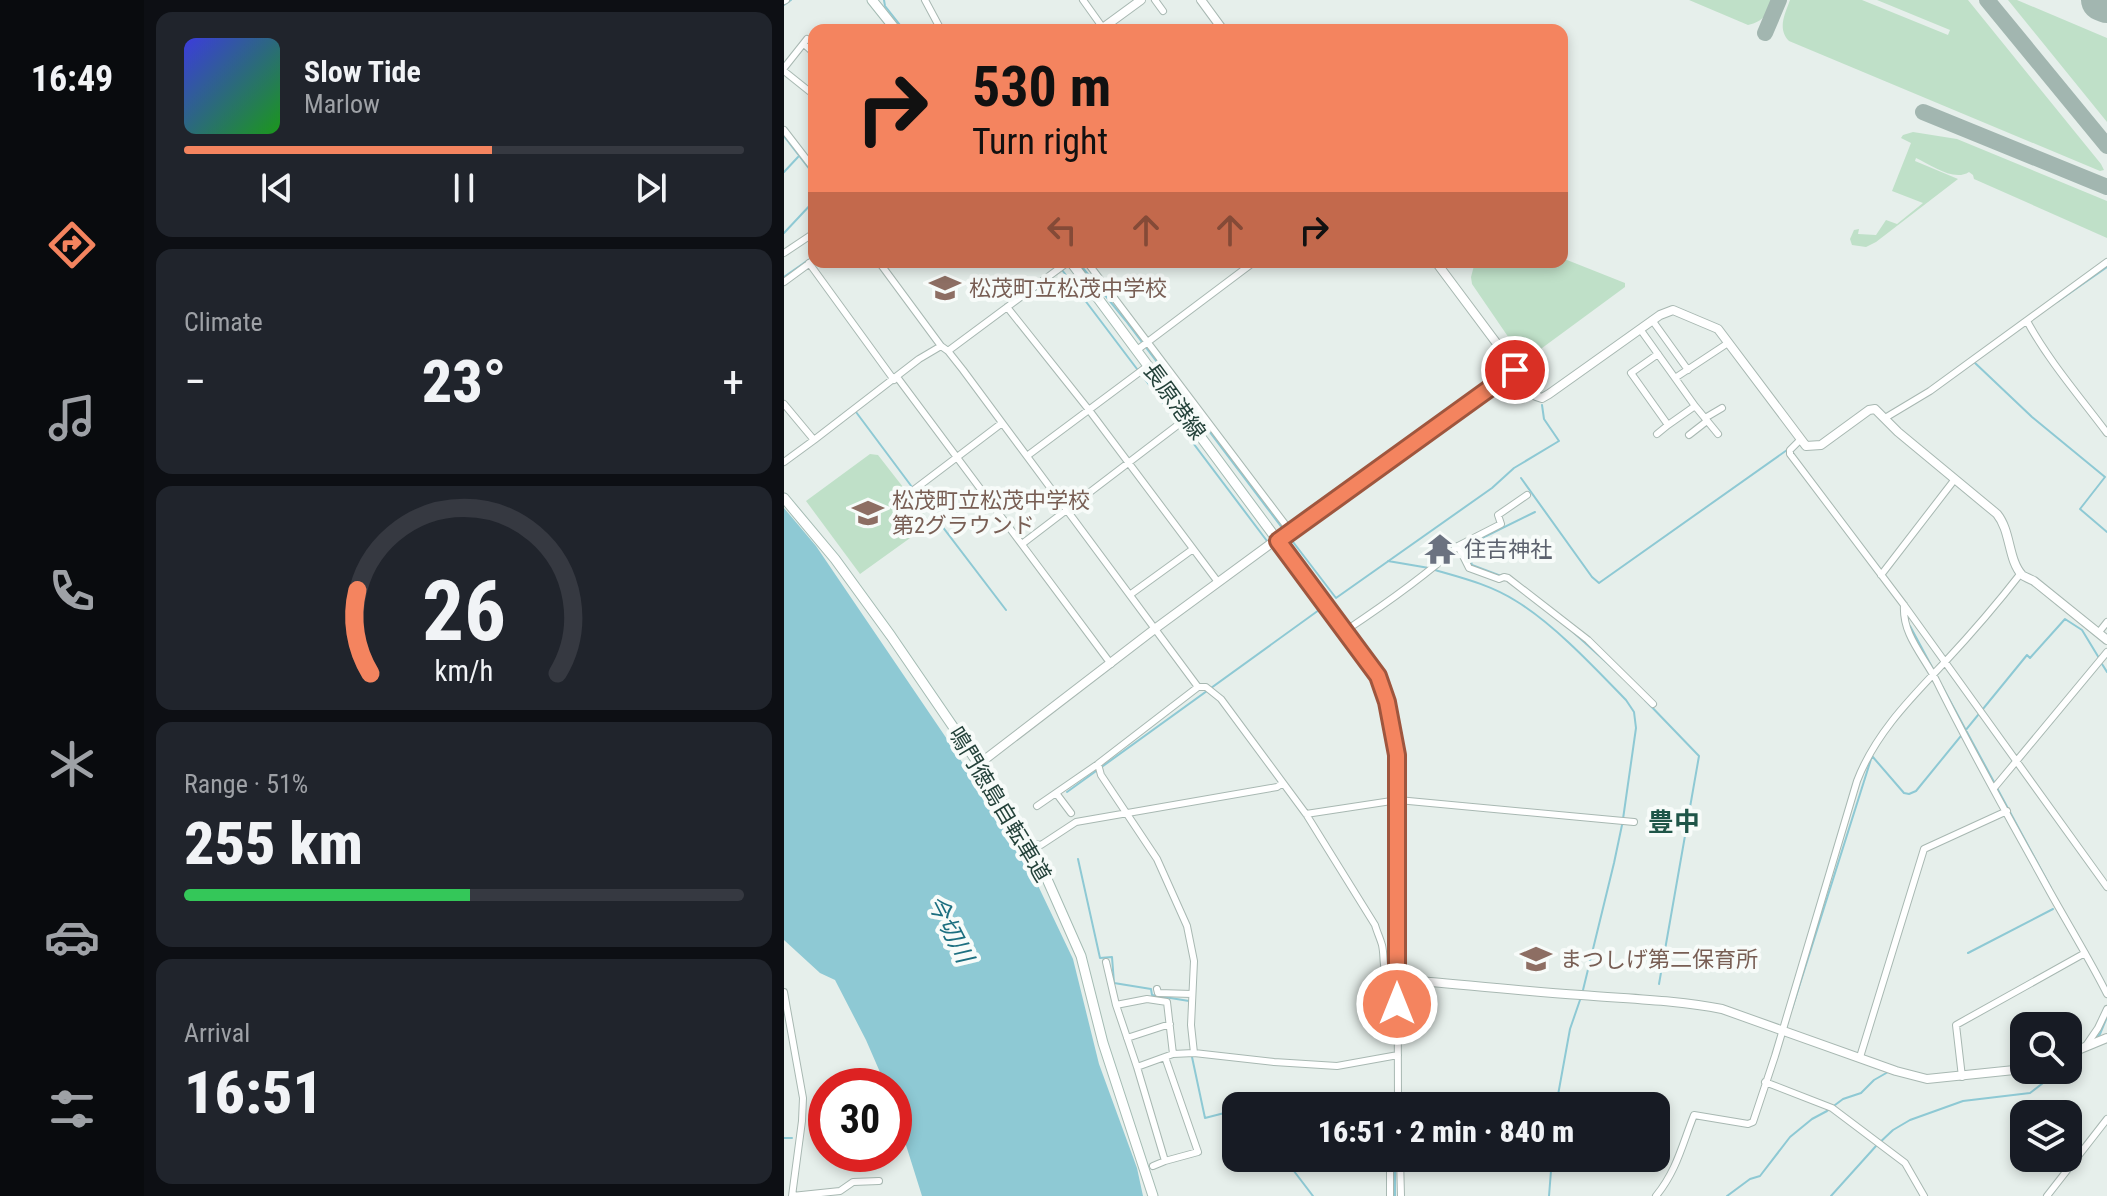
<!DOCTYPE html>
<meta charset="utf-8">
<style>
body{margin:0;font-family:"Roboto Condensed","Noto Sans JP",sans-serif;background:#20242c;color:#f1f3f6;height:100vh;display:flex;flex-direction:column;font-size:30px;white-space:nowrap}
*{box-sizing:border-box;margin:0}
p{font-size:26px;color:#9ea1a6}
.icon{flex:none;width:44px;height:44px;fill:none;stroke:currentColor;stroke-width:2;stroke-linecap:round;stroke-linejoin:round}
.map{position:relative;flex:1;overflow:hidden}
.sheet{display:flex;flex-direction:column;gap:12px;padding:12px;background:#0d0f14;width:640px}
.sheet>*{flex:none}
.top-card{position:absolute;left:24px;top:24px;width:760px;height:244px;border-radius:16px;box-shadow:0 4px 12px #0003;background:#f4845f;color:#111;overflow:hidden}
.fabs{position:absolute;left:1226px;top:1012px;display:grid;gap:16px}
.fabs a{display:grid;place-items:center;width:72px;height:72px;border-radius:16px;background:#171b24;box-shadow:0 4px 12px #0003;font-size:40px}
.speed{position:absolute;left:24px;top:1068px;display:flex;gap:16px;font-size:40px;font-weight:700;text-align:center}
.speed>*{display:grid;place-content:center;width:104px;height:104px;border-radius:50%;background:#171b24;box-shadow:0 4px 12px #0003;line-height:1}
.speed .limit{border:12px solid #d22;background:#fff;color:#111}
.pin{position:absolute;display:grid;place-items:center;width:68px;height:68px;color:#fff;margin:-34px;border:4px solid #fff;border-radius:50%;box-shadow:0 2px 8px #0007}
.me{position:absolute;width:88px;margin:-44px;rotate:0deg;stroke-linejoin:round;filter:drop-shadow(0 0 6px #0008)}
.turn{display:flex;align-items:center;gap:28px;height:168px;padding:0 32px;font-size:36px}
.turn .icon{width:104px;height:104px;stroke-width:2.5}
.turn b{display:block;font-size:56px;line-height:68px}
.lanes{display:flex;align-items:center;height:76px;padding:0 32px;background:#0003;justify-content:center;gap:40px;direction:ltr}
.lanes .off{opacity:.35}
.big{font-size:60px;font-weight:800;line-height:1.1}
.sheet .card{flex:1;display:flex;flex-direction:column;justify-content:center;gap:12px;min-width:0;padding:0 28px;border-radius:16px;background:#20242c}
.sheet .dial{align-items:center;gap:0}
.dial svg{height:208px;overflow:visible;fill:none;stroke:#363941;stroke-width:7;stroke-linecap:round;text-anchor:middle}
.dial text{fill:#f1f3f6;stroke:none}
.song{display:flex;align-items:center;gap:24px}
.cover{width:96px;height:96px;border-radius:12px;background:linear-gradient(135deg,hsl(240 70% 55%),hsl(120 70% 35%))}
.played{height:8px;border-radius:4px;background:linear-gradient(90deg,#f4845f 55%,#363941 55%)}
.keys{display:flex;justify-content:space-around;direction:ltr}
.heat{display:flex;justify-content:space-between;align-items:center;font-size:44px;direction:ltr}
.charge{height:12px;border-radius:6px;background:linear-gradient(90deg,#34c759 51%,#363941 0)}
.trip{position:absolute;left:438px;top:1092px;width:448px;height:80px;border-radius:16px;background:#171b24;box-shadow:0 4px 12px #0003;font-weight:800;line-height:80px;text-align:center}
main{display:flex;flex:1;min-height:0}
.dock{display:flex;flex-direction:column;width:144px;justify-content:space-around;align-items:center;background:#090b0e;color:#9ea1a6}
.dock .icon{width:56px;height:56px}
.dock .on{color:#f4845f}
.dock b{font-size:36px;color:#f1f3f6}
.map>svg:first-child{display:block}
.green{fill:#bfe0c8}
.water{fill:#8ec9d4}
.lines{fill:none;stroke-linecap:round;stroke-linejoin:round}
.stream{stroke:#8ec9d4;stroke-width:2}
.taxiway{stroke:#a2b6b0;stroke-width:16}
.runway{stroke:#a2b6b0;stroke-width:42}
.minor-casing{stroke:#a8b8b2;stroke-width:8}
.tertiary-casing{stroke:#a8b8b2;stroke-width:10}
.secondary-casing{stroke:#a4bbb3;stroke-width:11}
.minor{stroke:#fff;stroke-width:6}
.tertiary{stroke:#fff;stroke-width:8}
.secondary{stroke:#fff;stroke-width:9}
.route-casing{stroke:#9f563e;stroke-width:20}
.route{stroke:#f4845f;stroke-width:14}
.labels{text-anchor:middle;stroke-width:8;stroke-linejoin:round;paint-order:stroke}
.education-label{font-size:22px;fill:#785e54;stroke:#f7fbf9;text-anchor:start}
.street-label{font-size:22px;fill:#24423a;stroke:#f7fbf9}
.worship-label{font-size:22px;fill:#5b616d;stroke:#f7fbf9;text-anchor:start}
.water-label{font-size:24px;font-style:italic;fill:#1c6f80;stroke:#f7fbf9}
.quarter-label{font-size:26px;font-weight:bold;fill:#1f5548;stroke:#f7fbf9}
</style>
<main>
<nav class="dock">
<b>16:49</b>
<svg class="icon on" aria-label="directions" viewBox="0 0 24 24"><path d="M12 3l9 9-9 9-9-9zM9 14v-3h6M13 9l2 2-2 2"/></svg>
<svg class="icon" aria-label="music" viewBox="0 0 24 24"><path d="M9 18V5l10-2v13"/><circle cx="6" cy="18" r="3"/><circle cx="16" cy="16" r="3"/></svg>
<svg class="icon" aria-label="phone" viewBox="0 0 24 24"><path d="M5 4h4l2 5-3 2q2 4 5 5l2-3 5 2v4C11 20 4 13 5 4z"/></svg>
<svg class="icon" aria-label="climate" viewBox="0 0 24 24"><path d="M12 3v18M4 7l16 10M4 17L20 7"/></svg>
<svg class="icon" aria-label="car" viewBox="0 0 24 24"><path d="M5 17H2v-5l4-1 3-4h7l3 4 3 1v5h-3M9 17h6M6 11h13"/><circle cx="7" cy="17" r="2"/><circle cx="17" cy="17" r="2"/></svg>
<svg class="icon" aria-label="filters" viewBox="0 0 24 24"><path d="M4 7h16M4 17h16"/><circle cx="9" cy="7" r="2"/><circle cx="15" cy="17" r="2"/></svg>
</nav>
<section class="sheet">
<div class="card">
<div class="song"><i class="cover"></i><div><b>Slow Tide</b><p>Marlow</p></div></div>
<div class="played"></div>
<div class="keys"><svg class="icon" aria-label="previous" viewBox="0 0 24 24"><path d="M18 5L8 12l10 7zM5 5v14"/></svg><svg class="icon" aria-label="pause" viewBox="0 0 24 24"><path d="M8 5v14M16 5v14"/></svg><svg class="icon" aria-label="next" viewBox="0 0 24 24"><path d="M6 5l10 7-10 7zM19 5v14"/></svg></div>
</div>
<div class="card"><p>Climate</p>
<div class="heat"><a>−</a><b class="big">23°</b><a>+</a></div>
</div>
<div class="card dial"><svg viewBox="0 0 100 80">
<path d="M14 69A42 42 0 1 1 86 69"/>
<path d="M14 69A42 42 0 0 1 9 37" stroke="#f4845f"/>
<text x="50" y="56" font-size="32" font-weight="700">26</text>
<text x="50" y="72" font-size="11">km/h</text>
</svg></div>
<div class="card"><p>Range · 51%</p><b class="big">255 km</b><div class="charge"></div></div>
<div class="card"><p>Arrival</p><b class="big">16:51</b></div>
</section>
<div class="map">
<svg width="1323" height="1196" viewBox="0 0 1323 1196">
<rect width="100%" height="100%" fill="#e6efeb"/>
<path class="green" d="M905,0H987C983,15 980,21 964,25Z
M1006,0H1078L1164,35L1166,30L1093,0H1184L1317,164L1320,170L1316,171L1005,41C993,29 1001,14 1006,0Z
M1233,0L1323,38V122L1224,0Z
M1129,132L1173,139L1323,201V238L1190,179L1189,175L1185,172C1170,182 1147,165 1132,158L1131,161L1174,179L1092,242L1082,247L1068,245L1066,239L1070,230L1075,229L1074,234L1092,235L1102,220L1113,224L1139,203L1108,191L1127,143L1117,138L1119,135Z
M778,258L841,283V287L754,351L727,341L688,284L687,277L691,262H778Z
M86,454L94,455L147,523L76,574L22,501Z"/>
<path class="water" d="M0,508L32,546L167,745L217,823L227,829L289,959L315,1064L353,1168L359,1196H138L110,1107V1086H102L82,1040L51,980L36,973L0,940Z"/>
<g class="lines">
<path class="stream" d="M100,0L101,6L120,30
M0,5L7,0
M0,136L30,175
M0,172L14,157
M0,233L30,201
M272,262L353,369
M294,262L342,321L502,533
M0,277L30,256
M1273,302L1323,267
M1190,362L1248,417L1321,477L1296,509L1323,532
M357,374L483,541
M72,412L128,487
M737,478L808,577L815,583L1003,450
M132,492L222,610
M506,538L552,598L708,488L730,468L775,441L760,419L758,405
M604,561L645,568
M651,570C679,578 707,585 732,601C770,624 811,668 842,700L850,712L852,728L839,819
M717,576L688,565L682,546L751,512
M1126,626L1149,669
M788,631L831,670
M1318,664L1323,672
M1158,686L1210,782
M861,700L915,756L875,984
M1213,788L1267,888
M283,792L535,610L487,546
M294,859L316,958L328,957L330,983L367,989L368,995L405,1001V1003
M1184,953L1269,909
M799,990L830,863L838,825
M1008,1009L1088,756L1120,793L1125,794L1132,791L1243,655L1246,658L1281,619L1298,630L1315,658
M1310,1040L1316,1034L1323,1017
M408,1057L421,1118L452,1110
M1284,1064L1297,1053
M469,1106L483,1103L484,1106
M772,1106L786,1029L796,1000
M0,1138H8
M500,1158L529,1196
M611,1196V1161
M765,1196L768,1158
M943,1196L966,1179L976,1176L1006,1137L1028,1119L1043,1111L1059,1099L1077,1093L1090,1080L1104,1072
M1047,1196L1092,1146L1109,1130L1126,1120L1179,1101L1246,1093L1276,1070"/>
<path class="taxiway" d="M1203,0L1323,146
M981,33L995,0
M1139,112L1323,187"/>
<path class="runway" d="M1318,0L1323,2"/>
<defs>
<path id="minor" d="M141,0L156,28
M299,0L319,28
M371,0L379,11
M0,1L2,0
M20,44L30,53
M0,68L23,39
M0,71L30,95
M0,130L30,169
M0,253L30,233
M95,262L157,346L164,351L179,370L414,687H422L437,699L522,814L591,925C593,932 596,938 598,945C601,958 597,968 606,978L613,979
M303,262L507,532
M25,263L110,380
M0,282L30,260
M223,307L305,410L434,582
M868,320L904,370
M1243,321C1264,360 1296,397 1323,433
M856,329L911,406L884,425L847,373L874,354
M353,350L470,262
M164,351L284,262
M113,377L327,664
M891,378L944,343
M0,404L30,440L135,359L157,346
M911,406L934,434
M921,418L938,408
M1101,418L1146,391L1323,262
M873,434L884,425
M905,435L923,421
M1016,440L1006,450V454L1120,605L1323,887
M243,456L365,365
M0,462L30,440
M131,489L218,423
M494,541L594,676L603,702L613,755L614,1106
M238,544L403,418
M674,546L717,524L714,515L743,495
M1097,575L1171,479
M347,594L409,549
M1120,605C1118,635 1140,656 1153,682C1188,753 1228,823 1266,892C1285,926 1306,960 1323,994
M561,631C600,605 639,578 674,546L685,568L715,579L720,577L724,578L804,640L869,704
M1315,632L1323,622
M314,764L317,775L373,859L403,926L410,961L407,1025L410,1053
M1210,788L1323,652
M272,793L287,813
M253,806L314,764L414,687
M522,814L614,800L850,822
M244,843L257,845L292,822L493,787L499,783
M322,962L332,1005L353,1067
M373,989L374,993L408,994
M0,992L19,1098L18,1121L8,1196
M332,1005L363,999L383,1002L389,1054
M343,1038L386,1024
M1301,1047L1314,1028L1323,1009
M381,1057L414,1152L381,1161L353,1067L389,1054L410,1053L490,1062L553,1066L614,1055
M1076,1057L1140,849L1223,811
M1178,1077L1172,1025L1301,953
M981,1082L1048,1108L1121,1163L1140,1196
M616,1158L617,1196
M369,1166L381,1161
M8,1196L56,1191L69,1182L95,1181
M606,1196V1158L616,1159
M872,1196C893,1170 898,1145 910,1115L964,1124L969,1122L991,1056L1073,781C1091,734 1126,699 1160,663C1187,634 1213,604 1237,573
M1263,1196L1323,1119"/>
<path id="tertiary" d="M417,0L439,30
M316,30L357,0
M652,262L752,396L758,398L765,394L876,315L889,310L934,329L1022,446L1037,445L1085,410L1091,409L1114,432L1213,514C1227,531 1224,560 1238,575C1239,576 1248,580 1250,581L1323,640
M494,541L731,371
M195,764L372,628L493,539
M613,979C674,984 736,991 797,995C845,999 892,1000 938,1009L1112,1071L1143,1079L1240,1069
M1284,1054L1323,1038"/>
<path id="secondary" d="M88,0L112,30
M287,262L494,541
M0,498L51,559L107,636L198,769L255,861L297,956L319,1043L369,1196"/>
</defs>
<use href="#minor" class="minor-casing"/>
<use href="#tertiary" class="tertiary-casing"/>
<use href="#secondary" class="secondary-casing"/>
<use href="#minor" class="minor"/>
<use href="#tertiary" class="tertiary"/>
<use href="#secondary" class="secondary"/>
</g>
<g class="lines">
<defs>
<path id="route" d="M613,1004V755L603,702L594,676L494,541L731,370"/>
</defs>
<use href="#route" class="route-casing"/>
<use href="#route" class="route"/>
</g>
<defs>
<symbol id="school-bare" viewBox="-9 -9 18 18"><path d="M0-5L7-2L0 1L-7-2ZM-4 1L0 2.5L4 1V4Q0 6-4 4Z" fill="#8d6e63" stroke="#f7fbf9" stroke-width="2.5" paint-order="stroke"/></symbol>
<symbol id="temple-bare" viewBox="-9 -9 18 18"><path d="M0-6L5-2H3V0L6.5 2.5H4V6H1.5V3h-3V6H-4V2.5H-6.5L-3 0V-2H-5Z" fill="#6b7280" stroke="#f7fbf9" stroke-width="2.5" paint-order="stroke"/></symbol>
</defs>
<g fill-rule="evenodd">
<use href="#school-bare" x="139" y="266" width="44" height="44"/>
<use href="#school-bare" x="62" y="491" width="44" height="44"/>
<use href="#temple-bare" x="634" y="527" width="44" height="44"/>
<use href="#school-bare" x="730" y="937" width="44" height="44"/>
</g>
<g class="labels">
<g class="education-label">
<text x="185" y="296">松茂町立松茂中学校</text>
<text x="108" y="508">松茂町立松茂中学校<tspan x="108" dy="25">第2グラウンド</tspan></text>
<text x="776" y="967">まつしげ第二保育所</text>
</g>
<g class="street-label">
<text transform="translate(391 401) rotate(54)" y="8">長原港線</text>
<text transform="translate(216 804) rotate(59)" y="8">鳴門徳島自転車道</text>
</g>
<g class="worship-label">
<text x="680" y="557">住吉神社</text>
</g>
<g class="water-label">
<text transform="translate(166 929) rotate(63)" y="8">今切川</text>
</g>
<g class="quarter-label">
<text x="890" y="831">豊中</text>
</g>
</g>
</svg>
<div class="fabs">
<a><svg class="icon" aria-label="search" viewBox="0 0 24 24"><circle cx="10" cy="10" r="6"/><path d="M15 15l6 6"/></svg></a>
<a><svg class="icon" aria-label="layers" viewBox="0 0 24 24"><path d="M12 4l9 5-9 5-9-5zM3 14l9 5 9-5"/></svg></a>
</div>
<div class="speed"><div class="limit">30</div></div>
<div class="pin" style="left:731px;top:370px;background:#d93025"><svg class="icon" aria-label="arrive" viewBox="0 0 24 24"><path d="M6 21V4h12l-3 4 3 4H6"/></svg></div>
<svg class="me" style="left:613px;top:1004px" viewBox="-20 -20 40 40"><circle r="17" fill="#f4845f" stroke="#fff" stroke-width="3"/><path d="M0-11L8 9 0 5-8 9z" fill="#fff"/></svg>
<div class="trip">16:51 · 2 min · 840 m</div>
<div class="top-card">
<div class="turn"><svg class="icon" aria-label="right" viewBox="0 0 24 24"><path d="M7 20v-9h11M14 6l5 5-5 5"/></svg><div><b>530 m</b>Turn right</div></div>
<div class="lanes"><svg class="icon off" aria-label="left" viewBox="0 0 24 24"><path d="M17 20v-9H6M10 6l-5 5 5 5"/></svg><svg class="icon off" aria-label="ahead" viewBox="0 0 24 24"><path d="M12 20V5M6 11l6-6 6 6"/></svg><svg class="icon off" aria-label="ahead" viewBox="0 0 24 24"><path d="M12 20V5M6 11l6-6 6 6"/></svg><svg class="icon" aria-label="right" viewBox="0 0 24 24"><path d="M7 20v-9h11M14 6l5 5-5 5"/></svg></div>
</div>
</div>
</main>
